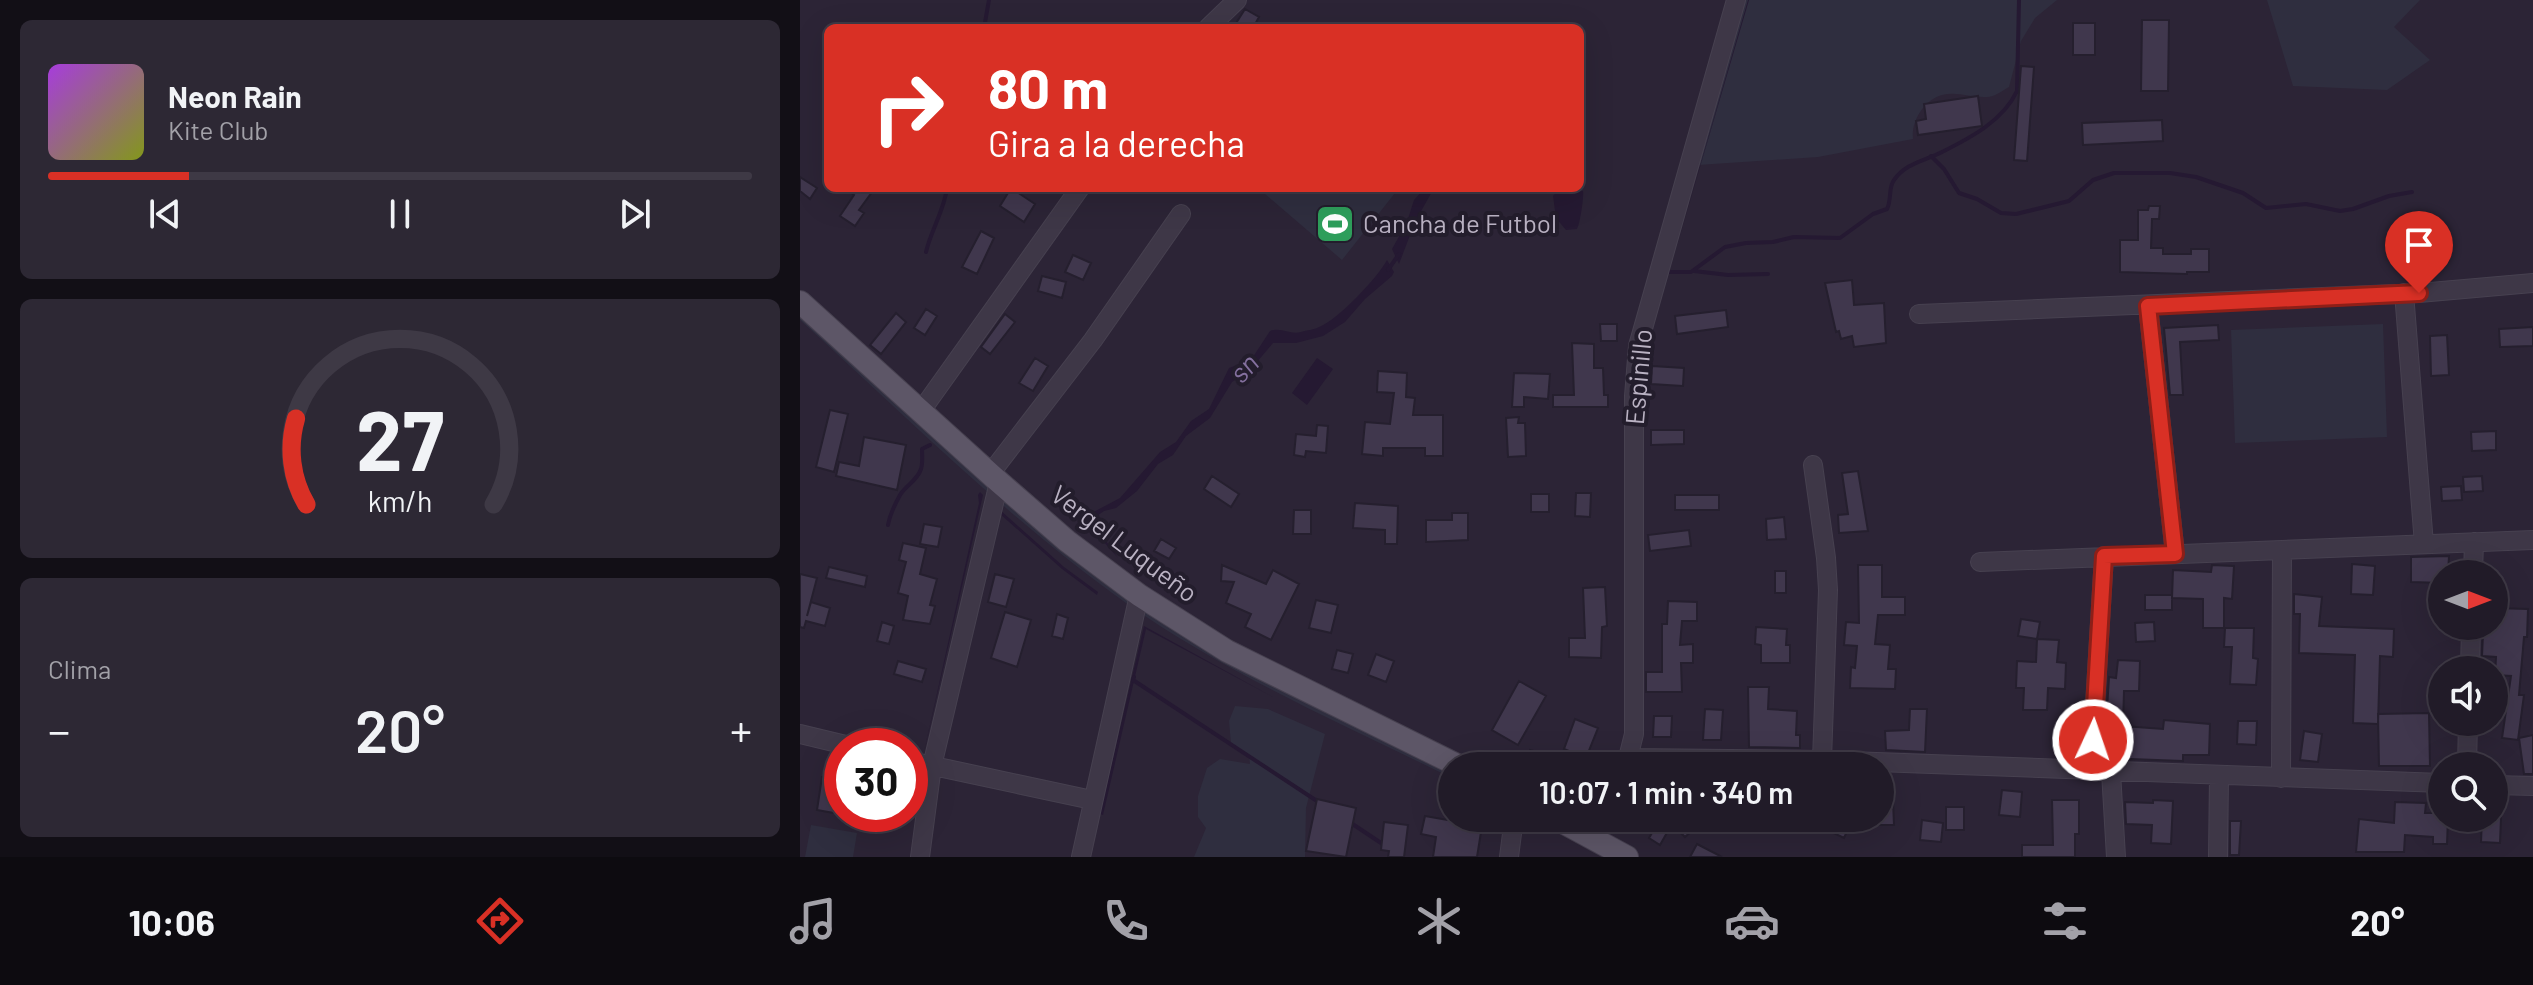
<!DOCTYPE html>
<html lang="es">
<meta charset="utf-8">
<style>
body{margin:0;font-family:Barlow,sans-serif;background:#2d2834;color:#f1f3f6;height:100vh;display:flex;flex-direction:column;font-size:30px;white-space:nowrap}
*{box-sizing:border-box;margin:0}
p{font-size:26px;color:#a2a1a8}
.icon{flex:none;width:44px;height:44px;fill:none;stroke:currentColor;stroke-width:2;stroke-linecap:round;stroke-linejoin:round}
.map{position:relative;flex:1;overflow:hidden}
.sheet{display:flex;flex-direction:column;gap:20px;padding:20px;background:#120f16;width:800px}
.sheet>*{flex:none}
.hud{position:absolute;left:24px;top:24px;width:760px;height:168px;border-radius:12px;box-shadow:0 8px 32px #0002,0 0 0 2px #3e3945;background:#d93025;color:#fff;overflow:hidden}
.needle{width:52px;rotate:90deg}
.buttons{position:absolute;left:1628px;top:560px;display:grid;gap:16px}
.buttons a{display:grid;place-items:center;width:80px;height:80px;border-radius:50%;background:#211b28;box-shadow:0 8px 32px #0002,0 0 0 2px #3e3945;font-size:40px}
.speed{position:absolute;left:24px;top:728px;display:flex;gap:16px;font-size:40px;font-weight:700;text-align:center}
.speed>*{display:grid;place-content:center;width:104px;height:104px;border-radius:50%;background:#211b28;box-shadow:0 8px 32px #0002,0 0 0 2px #3e3945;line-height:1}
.speed .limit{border:12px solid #d22;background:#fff;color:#111}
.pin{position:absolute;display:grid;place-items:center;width:68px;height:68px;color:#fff;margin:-82px -34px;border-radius:50% 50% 50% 0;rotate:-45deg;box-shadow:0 0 8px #0007}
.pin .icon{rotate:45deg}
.me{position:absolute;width:88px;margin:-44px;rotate:3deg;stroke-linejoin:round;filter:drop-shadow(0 0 6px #0008)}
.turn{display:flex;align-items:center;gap:28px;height:168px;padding:0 32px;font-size:36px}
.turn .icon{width:104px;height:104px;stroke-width:2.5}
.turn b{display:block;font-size:56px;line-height:68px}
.big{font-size:60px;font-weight:600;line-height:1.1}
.sheet .widget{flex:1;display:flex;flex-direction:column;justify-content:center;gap:12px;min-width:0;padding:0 28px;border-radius:12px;background:#2d2834}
.sheet .dial{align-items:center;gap:0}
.dial svg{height:208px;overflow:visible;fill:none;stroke:#3e3945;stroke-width:7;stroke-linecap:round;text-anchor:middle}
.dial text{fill:#f1f3f6;stroke:none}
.song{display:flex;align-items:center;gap:24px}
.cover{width:96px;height:96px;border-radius:12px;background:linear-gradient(135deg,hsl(280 70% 55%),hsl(70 70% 35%))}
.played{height:8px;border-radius:4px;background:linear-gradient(90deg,#d93025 20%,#3e3945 20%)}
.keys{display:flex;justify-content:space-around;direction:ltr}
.heat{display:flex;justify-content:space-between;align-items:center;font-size:44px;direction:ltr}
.trip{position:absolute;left:638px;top:752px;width:456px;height:80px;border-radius:40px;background:#211b28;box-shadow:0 8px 32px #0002,0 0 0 2px #3e3945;font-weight:600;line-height:80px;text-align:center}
.tab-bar{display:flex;height:128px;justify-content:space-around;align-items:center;background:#0d0b10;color:#a2a1a8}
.tab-bar .icon{width:56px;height:56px}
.tab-bar .selected{color:#d93025}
.tab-bar b{font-size:36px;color:#f1f3f6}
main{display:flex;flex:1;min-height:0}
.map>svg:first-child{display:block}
.green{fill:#2f2e3f}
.water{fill:#251932}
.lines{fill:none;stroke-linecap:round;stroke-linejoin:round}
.stream{stroke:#251932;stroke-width:4}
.building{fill:#40374d;stroke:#251f2e;stroke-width:2}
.minor-casing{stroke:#474150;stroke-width:20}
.major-casing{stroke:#474150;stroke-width:24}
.minor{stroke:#3e3747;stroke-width:18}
.major{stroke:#5d5667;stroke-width:22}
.route-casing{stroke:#8d1f18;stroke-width:20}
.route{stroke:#d93025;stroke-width:14}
.labels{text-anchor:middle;stroke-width:8;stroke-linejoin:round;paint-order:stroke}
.poi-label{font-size:26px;fill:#bab2c3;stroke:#231d2c;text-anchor:start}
.street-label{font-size:26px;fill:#bab2c3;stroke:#231d2c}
.water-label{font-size:28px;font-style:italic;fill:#84709e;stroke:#231d2c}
</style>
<main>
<section class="sheet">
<div class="widget">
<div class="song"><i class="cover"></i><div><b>Neon Rain</b><p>Kite Club</p></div></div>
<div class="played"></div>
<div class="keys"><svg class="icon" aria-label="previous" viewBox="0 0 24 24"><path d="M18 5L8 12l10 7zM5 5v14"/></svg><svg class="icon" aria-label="pause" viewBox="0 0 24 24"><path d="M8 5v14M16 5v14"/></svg><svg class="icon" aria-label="next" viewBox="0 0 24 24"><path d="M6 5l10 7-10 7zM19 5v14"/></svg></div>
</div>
<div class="widget dial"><svg viewBox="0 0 100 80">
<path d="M14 69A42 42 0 1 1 86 69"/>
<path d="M14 69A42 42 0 0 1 10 36" stroke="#d93025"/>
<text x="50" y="56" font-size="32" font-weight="700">27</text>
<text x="50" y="72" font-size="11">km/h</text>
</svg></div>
<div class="widget"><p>Clima</p>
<div class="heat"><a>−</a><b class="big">20°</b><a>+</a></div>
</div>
</section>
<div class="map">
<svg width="1733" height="857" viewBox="0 0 1733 857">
<rect width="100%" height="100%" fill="#2c2436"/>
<path class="green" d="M937,0H1257L1235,18L1221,41L1209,87C1202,91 1194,97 1187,97C1172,98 1157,91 1142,95C1124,100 1111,121 1113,139L1018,157L898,165Z
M1467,0H1620L1594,27L1630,60L1587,90L1493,86Z
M458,188H599L542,260Z
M0,316L413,654L652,776V778C542,724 427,674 326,603C209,520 106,416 0,320Z
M1583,324L1587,437L1435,443L1431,330Z
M435,706L468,709L525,734L506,808L505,857H394L406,828L398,817V796L407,768L420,759L450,764L449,755L431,744L429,721Z
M11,825L57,833L53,857H5Z"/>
<path class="water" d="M948,0H949L876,249Z
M625,188H634L615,222L599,264L592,249L607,222L614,200Z
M760,188L783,191C784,197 780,224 777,229L766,230L756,218L753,196Z
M587,260L594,272L592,276L565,299L545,322L523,336L496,343H473L451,369L432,382L410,418L386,436L373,455L358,464L337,491L316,508L304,511L291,520L318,558L288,524L283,530L277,525L283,518L252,504L255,500L286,516L320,498L360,452L376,442L391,421L409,409L429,368L451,360L470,331C482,327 490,335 501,332C507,330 514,330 519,327C538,320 578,277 587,260Z
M517,358L533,369L507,405L492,393Z
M180,492L183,495L124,752L179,503L178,495Z
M200,510L264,567L298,592L297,595L262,569L199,513Z
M344,626L473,697L346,629L303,815L300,814Z"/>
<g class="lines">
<path class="stream" d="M184,28L189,0
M1131,156L1144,169L1159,193L1177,199L1201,213L1216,214L1269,201L1293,180L1314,173H1370L1396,177L1443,193L1466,208L1506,204L1540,211L1553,209L1589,196L1612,192
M126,252C131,230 144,211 147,188
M588,270L599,254
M894,271L928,275L968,274
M870,272H891L925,247L946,243L973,242L994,237L1040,238L1073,214L1087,209C1092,199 1088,188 1094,180C1106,163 1124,161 1142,152C1170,138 1203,121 1217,91L1219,0
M88,525C90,514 95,504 100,495C106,485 117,481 121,469C123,463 122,456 122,449L130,445
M334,677L333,680L520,803
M551,823L584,845"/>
</g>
<path class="building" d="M445,9L459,17L453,28H433Z
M1342,20H1369L1368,91H1341Z
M1273,23H1295V55H1273Z
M1221,66L1234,67L1227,161L1214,160Z
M1178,96L1182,126L1118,135L1116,121L1126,119L1124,104Z
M1362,120L1363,141L1283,145L1282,123Z
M0,177L17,188L10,199L0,191Z
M45,188H75L59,210L64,213L55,226L40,216L54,195Z
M211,188L235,204L224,222L200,206Z
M1349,206H1360L1359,219H1352L1351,248H1363V254H1391V249H1409V272H1387V274L1320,272V240H1338V210H1348Z
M181,231L194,238L177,274L162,267Z
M273,255L291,263L283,280L265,272Z
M242,276L266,282L262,298L238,291Z
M1052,280L1054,305L1084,303L1086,343L1054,347L1052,336L1041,339L1039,331L1036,332L1025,283Z
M126,309L137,316L125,335L114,328Z
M926,310L928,327L877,334L875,316Z
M96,313L106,322L81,354L70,345Z
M205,314L215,322L190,354L181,347Z
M800,324H817V341H801Z
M1418,325L1419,340L1380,342L1383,395H1370L1364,328Z
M1733,327V346L1700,347L1699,329Z
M1647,335L1649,375L1631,376L1630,336Z
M772,343L794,344V368H803L804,395H808V407H753V395H774Z
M235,358L248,366L233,391L219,383Z
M852,366L884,368L883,386L851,384Z
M578,371L607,373L606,397L615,398L613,415H643V456H625V448H583V456L562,454L565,422L590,424L594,393L577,392Z
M714,373L750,374L748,399L724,397V407H712Z
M30,410L48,414L34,472L16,467Z
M719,417L718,423H725L726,456L708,457L706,418Z
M517,425L528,426L526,453L506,451L505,457L494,455L496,434L516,436Z
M851,430H884V444L851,445Z
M1696,431V450L1672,451L1671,432Z
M64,437L106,445L97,490L36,476L39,462L59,466Z
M1058,471L1068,531L1039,533L1038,515L1048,514L1042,473Z
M412,476L439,494L431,507L404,489Z
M1682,476L1683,491L1664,492L1663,477Z
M1661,486L1662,500L1642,501L1641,487Z
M776,493H791L790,517L775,516Z
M731,494H749V512H731Z
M875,495H919V510H875Z
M555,503L598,506L597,544H585V530L553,528Z
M494,510H511V534H493Z
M652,513H668V540L626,542V520H652Z
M984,517L986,539L967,540L966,519Z
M124,524L142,527L138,547L120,544Z
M889,530L891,546L850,551L848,535Z
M361,539L376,548L369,559L354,551Z
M103,543L126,548L120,574L137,579L130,605L135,606L130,624L103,620L108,596L98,593L106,562L99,560Z
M1649,556L1648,574H1642V583L1611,582V557Z
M1552,564L1575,566L1573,595L1551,594Z
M422,565L466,584L473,570L499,584L471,640L445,627L451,614L426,603L434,582L421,581Z
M1058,565H1082V597H1105V615H1078L1075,644L1090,645L1088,669H1096L1095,689L1050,688L1051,667L1055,668L1057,646L1044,645L1046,622L1059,623Z
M1412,565L1434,566L1432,599L1424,598V628H1403V599L1372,598L1373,570L1411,572Z
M29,567L67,576L65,587L26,578Z
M975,571H986V593H975Z
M0,574L17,578L7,616L11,602L30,608L25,626L6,621L4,628L0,627Z
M195,574L214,579L206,607L188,602Z
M805,587L807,626L802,627L801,658L769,657V638H785L783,588Z
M1494,594L1522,597L1519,626L1594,629L1593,657L1580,656L1578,724L1553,723L1555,655L1499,653L1500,614H1494Z
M1345,595H1372V610H1345Z
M516,600L538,605L531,633L509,628Z
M868,601L897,602V621H882L880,645L893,644V663H881L882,692H846V672H862V624H867Z
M1694,608L1728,609L1727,637H1724L1719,695H1724L1718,740L1702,738L1711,676L1695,675L1696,657L1682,656L1683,633H1689V626H1694Z
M205,612L231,620L217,667L191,658Z
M257,614L268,618L263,639L252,636Z
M1221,619L1240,622L1237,639L1218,636Z
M82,622L94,626L89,644L77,641Z
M1354,622L1355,641L1336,642L1335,623Z
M956,627L987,629L986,645H990V663H961V645L955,644Z
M1425,628H1454L1453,658L1458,659L1456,685L1430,684L1432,647H1424Z
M1237,639L1259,640L1257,662L1266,663L1265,689L1248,688L1247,710H1223L1224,688H1216L1217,661L1236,662Z
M537,650L553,654L548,673L532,669Z
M576,654L594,661L586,682L568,675Z
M1318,660L1340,661L1339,691H1324L1323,726L1363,729L1364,720L1410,724L1409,755H1383V761L1304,758L1309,677L1316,678Z
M98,661L126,669L122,682L94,674Z
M719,681L746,696L718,745L692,730Z
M948,687H969L968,709L997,711L996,735H1000V748L949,747Z
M905,709L923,710L921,740H903Z
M1110,709H1127L1125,752L1086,750L1085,731L1109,730Z
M1629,713L1630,766H1579L1578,714Z
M854,716H872L871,737H853Z
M775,719L798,728L786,758L764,749Z
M1438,721H1457L1456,745L1437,744Z
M1504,731L1522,734L1518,762L1500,760Z
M1733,735V774H1724L1719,738Z
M730,750L744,754L741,766H726Z
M22,777L39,779L34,813L17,810Z
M1202,790L1222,792L1220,817L1199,815Z
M517,799L556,808L546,857L506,851Z
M1080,800H1093L1094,825H1080Z
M1252,800H1279V834H1275V857H1222V845H1253Z
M1353,800L1373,801L1371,844L1351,843L1352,825L1326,824L1325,802L1353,803Z
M1595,802L1626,803L1625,813H1642V818H1648L1647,844H1633V837L1605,835L1604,852H1556L1559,819L1594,823Z
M1146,807H1164V830H1146Z
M625,816L682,826L677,857H633L636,837L621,834Z
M861,818H885L895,828L885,837L872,824L860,845L849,838Z
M1002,818H1041L1051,823L1044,838Z
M1682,818H1701L1700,843L1681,842Z
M1122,820L1143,823L1141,842L1120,840Z
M1430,821H1441L1439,855H1430Z
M584,822L608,825L604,857H588L589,851L581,850Z
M897,844L922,857H890Z"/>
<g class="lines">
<defs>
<path id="minor" d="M408,28L437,0
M1604,293L1624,544
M1348,306L1375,554
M1119,314L1619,293L1733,283
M121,411L280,188
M1013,465L1026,558L1028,590L1022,760
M190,474L293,340L381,214
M1180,562L1733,540
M1673,574L1674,542
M1670,670L1671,626
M0,734L50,746
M830,758L1022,760L1642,783
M110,761L292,800
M826,766L834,734V396L838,346L936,0
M1667,766L1668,722
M1291,771L1304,556
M1311,772L1316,857
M1481,778L1482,550
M1694,785L1733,786
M789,837L799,818
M120,857L132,766L199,482
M281,857L339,595
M709,857L714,818
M1418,857L1419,776"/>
<path id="major" d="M0,302L199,482L267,541L339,595L427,651L659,766
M755,818L827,857"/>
</defs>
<use href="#minor" class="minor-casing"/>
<use href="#major" class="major-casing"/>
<use href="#minor" class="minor"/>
<use href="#major" class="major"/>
</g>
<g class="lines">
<defs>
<path id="route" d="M1293,740L1304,556L1375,554L1348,306L1619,293"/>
</defs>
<use href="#route" class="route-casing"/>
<use href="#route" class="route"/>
</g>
<defs>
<symbol id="stadium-square" viewBox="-11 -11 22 22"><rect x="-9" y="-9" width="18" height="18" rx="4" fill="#2e9e5b" stroke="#231d2c"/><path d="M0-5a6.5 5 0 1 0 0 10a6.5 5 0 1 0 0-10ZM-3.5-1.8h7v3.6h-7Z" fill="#fff"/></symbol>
</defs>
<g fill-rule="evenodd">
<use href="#stadium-square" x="513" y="202" width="44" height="44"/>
</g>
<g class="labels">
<g class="poi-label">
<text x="563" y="233">Cancha de Futbol</text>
</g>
<g class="street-label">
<text transform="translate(839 377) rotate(-85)" y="9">Espinillo</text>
<text transform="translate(324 544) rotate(37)" y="9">Vergel Luqueño</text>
</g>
<g class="water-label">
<text transform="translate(444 368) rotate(-47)" y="10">sn</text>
</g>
</g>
</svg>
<div class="buttons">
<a><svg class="needle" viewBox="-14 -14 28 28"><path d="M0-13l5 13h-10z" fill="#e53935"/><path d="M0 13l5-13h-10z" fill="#a2a1a8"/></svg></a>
<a><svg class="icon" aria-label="sound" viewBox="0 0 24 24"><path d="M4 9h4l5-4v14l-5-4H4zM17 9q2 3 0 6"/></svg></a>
<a><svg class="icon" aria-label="search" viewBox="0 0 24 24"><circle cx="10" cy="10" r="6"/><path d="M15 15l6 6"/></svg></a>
</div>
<div class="speed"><div class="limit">30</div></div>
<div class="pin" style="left:1619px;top:293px;background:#d93025"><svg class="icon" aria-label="arrive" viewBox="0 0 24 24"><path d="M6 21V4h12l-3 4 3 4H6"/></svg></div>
<svg class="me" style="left:1293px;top:740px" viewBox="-20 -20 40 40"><circle r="17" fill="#d93025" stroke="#fff" stroke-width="3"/><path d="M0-11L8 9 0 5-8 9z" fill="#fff"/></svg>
<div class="trip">10:07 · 1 min · 340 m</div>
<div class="hud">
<div class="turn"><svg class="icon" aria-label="right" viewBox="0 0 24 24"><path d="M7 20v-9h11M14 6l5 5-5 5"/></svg><div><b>80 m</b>Gira a la derecha</div></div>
</div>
</div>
</main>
<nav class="tab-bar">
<b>10:06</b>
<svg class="icon selected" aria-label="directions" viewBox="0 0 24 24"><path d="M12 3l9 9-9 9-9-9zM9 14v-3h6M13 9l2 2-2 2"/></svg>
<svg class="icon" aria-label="music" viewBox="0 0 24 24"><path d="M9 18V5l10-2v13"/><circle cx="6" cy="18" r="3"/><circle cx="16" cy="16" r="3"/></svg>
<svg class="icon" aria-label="phone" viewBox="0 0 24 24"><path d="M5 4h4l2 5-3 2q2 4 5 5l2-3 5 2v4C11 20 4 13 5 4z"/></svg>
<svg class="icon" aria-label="climate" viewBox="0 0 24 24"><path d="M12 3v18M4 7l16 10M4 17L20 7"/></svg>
<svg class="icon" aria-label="car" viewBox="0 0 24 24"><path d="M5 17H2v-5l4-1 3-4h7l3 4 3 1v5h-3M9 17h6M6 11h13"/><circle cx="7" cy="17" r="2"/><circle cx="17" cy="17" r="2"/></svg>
<svg class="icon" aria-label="filters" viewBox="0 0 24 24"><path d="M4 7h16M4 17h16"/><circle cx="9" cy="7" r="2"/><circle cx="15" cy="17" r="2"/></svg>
<b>20°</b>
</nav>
